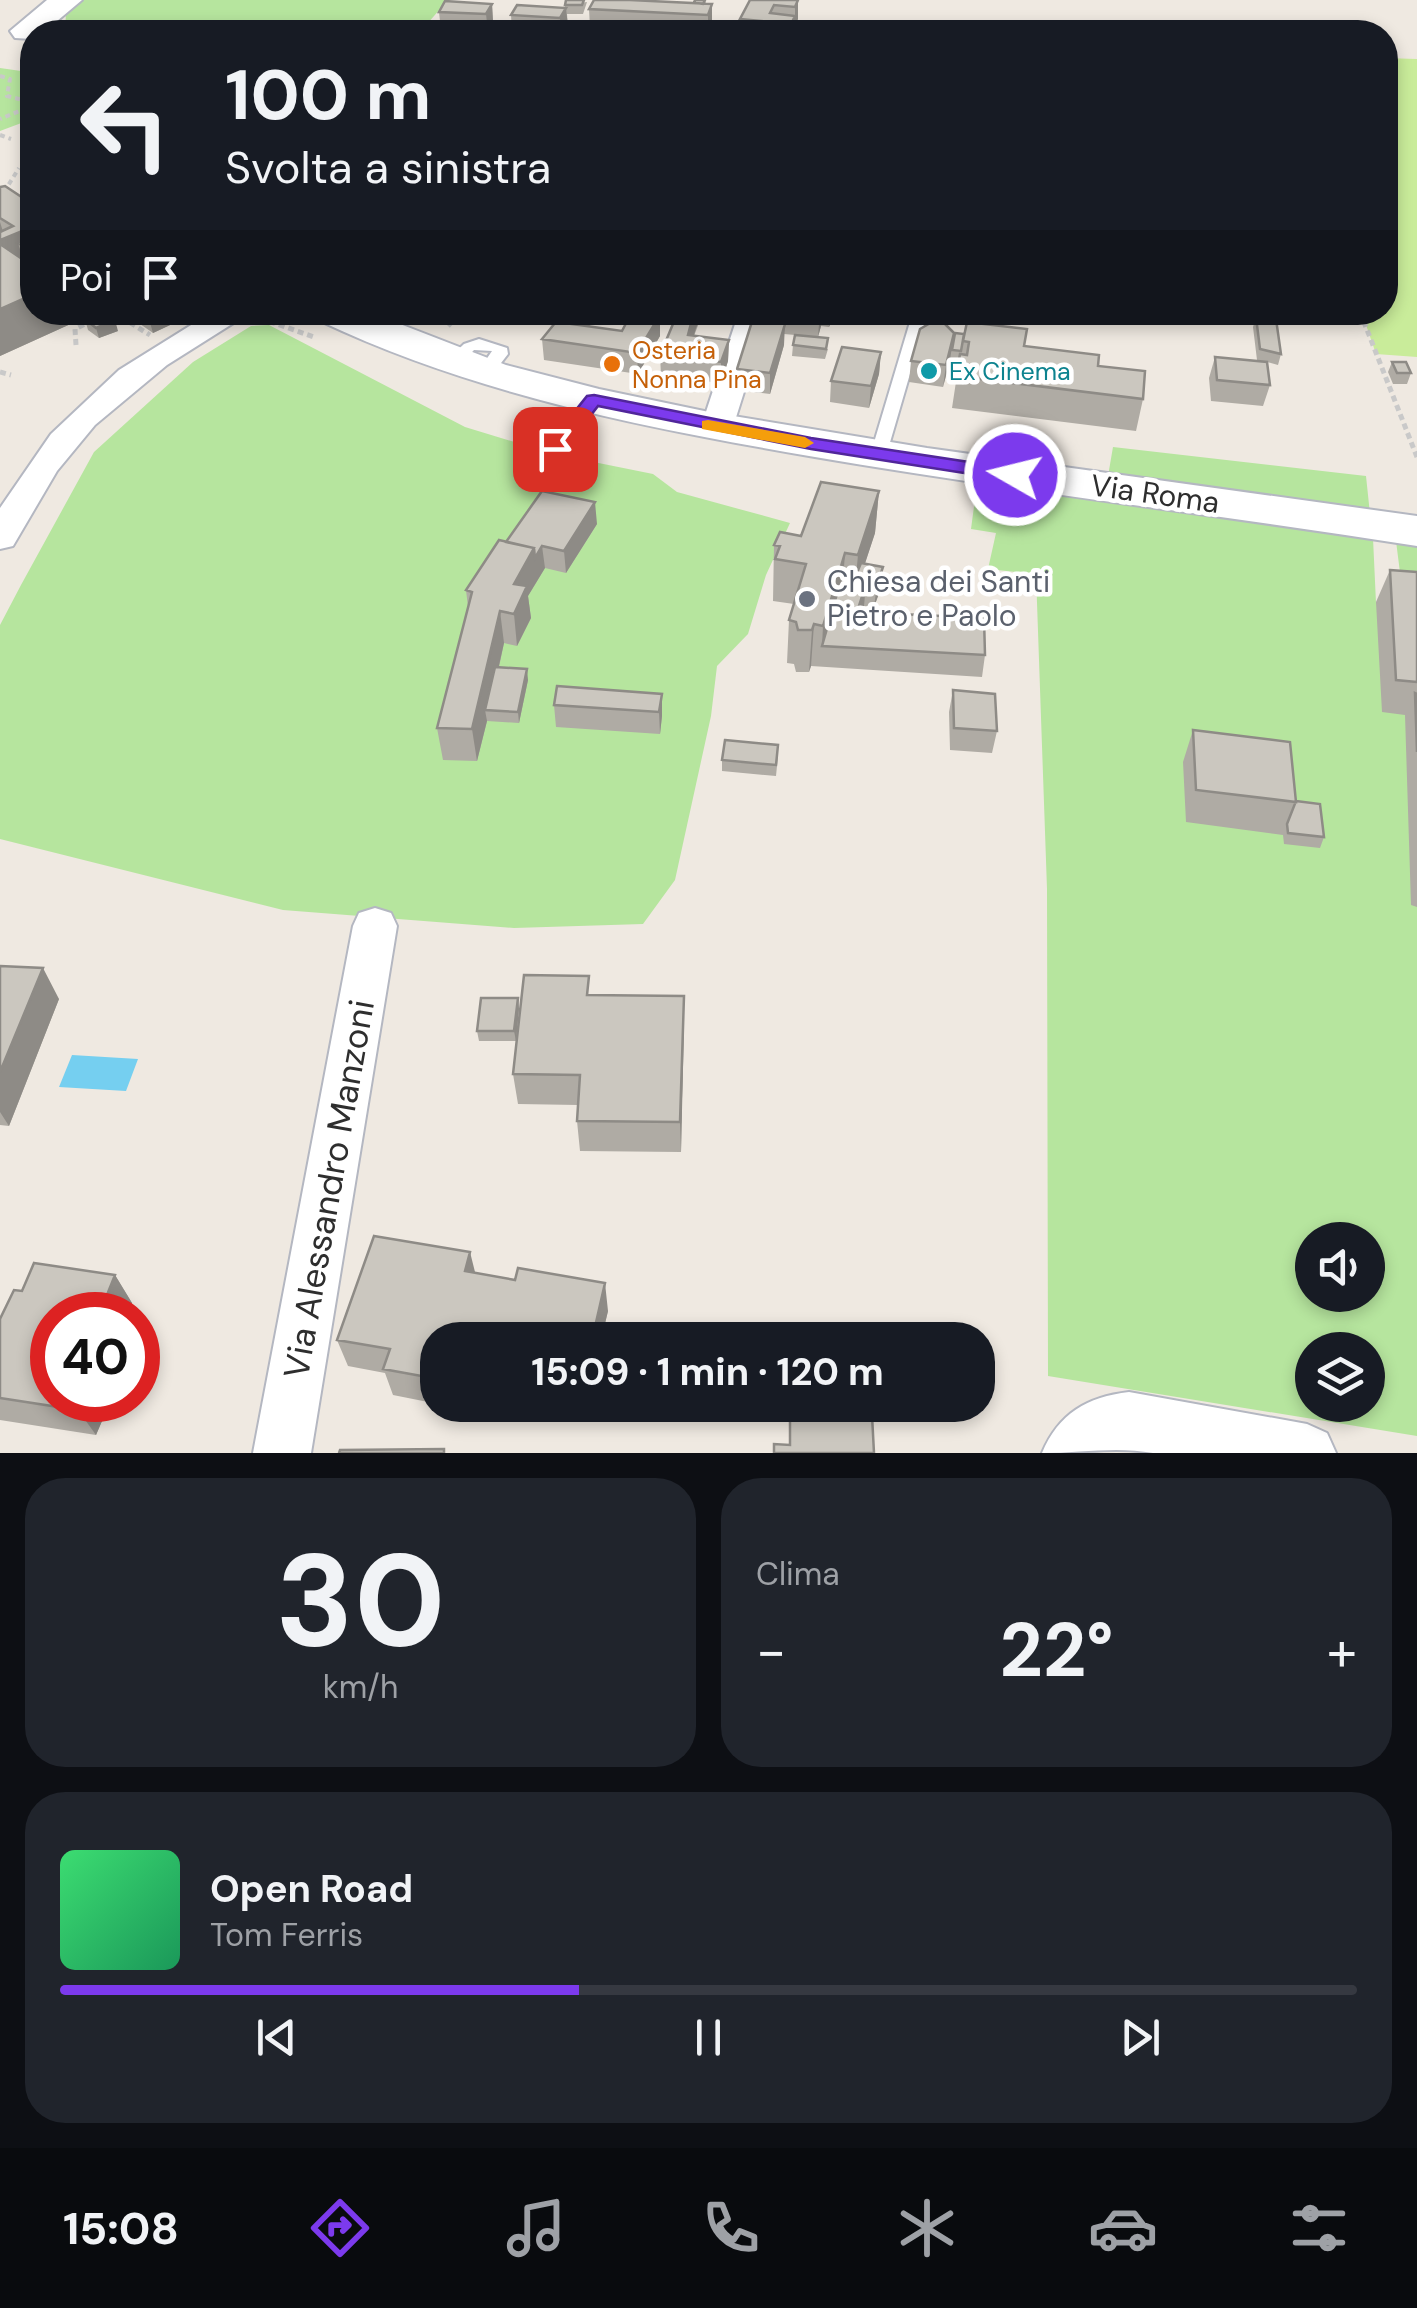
<!DOCTYPE html>
<html lang="it">
<meta charset="utf-8">
<style>
body{margin:0;font-family:"DM Sans",sans-serif;background:#20242c;color:#f1f3f6;height:100vh;display:flex;flex-direction:column;font-size:38px;white-space:nowrap}
*{box-sizing:border-box;margin:0}
p{font-size:32px;color:#9ea1a6}
.icon{flex:none;width:55px;height:55px;fill:none;stroke:currentColor;stroke-width:2;stroke-linecap:round;stroke-linejoin:round}
.map{position:relative;height:1453px;overflow:hidden}
.drawer{display:flex;flex-direction:column;gap:25px;padding:25px;background:#0d0f14;flex:1}
.drawer>*{flex:none}
.guide{position:absolute;left:20px;top:20px;width:1378px;height:305px;border-radius:40px;box-shadow:0 5px 15px #0003;background:#171b24;color:#f1f3f6;overflow:hidden}
.fabs{position:absolute;left:1295px;top:1222px;display:grid;gap:20px}
.fabs a{display:grid;place-items:center;width:90px;height:90px;border-radius:50%;background:#171b24;box-shadow:0 5px 15px #0003;font-size:50px}
.speed{position:absolute;left:30px;top:1292px;display:flex;gap:20px;font-size:50px;font-weight:700;text-align:center}
.speed>*{display:grid;place-content:center;width:130px;height:130px;border-radius:50%;background:#171b24;box-shadow:0 5px 15px #0003;line-height:1}
.speed .limit{border:15px solid #d22;background:#fff;color:#111}
.pin{position:absolute;display:grid;place-items:center;width:85px;height:85px;color:#fff;margin:-42px;border-radius:20px;box-shadow:0 5px 15px #0006}
.me{position:absolute;width:110px;margin:-55px;rotate:278deg;stroke-linejoin:round;filter:drop-shadow(0 0 8px #0008)}
.turn{display:flex;align-items:center;gap:35px;height:210px;padding:0 40px;font-size:45px}
.turn .icon{width:130px;height:130px;stroke-width:2.5}
.turn b{display:block;font-size:70px;line-height:85px}
.then{display:flex;align-items:center;height:95px;padding:0 40px;background:#0003;gap:20px;font-size:38px}
.big{font-size:75px;font-weight:700;line-height:1.1}
.drawer .widget{flex:1;display:flex;flex-direction:column;justify-content:center;gap:15px;min-width:0;padding:0 35px;border-radius:40px;background:#20242c}
.drawer .dial{align-items:center;gap:0}
.dial b{font-size:130px;line-height:1}
.song{display:flex;align-items:center;gap:30px}
.cover{width:120px;height:120px;border-radius:15px;background:linear-gradient(135deg,hsl(140 70% 55%),hsl(150 70% 35%))}
.played{height:10px;border-radius:5px;background:linear-gradient(90deg,#7c3aed 40%,#363941 40%)}
.keys{display:flex;justify-content:space-around;direction:ltr}
.heat{display:flex;justify-content:space-between;align-items:center;font-size:55px;direction:ltr}
.drawer .tiles{flex:1;display:grid;gap:25px;grid-template-columns:1fr 1fr}
.widget:last-child{grid-column:span 2}
.trip{position:absolute;left:420px;top:1322px;width:575px;height:100px;border-radius:40px;background:#171b24;box-shadow:0 5px 15px #0003;font-weight:700;line-height:100px;text-align:center}
.tabs{display:flex;height:160px;justify-content:space-around;align-items:center;background:#090b0e;color:#9ea1a6}
.tabs .icon{width:70px;height:70px}
.tabs .selected{color:#7c3aed}
.tabs b{font-size:45px;color:#f1f3f6}
.map>svg:first-child{display:block}
.green{fill:#b6e59e;fill-rule:evenodd}
.pitch{fill:#c9ec9a}
.water{fill:#75cff0}
.lines{fill:none;stroke-linecap:round;stroke-linejoin:round}
.lane-casing{stroke:#b4b7c1;stroke-width:4}
.street-casing{stroke:#b4b7c1;stroke-width:4}
.secondary-casing{stroke:#b4b7c1;stroke-width:4}
.path-far1{stroke:#c9c9c9;stroke-width:4;stroke-dasharray:5 4;stroke-linecap:butt}
.path{stroke:#c9c9c9;stroke-width:5;stroke-dasharray:6 4;stroke-linecap:butt}
.lane{fill:#fff;fill-rule:evenodd}
.street{fill:#fff;fill-rule:evenodd}
.secondary{fill:#fff;fill-rule:evenodd}
.wall{fill:#afaba4}
.shaded-wall{fill:#8e8b86}
.building{fill:#cbc7bf;stroke:#8e8b86;stroke-width:2.5}
.route{fill:#7c3aed;stroke:#51269a;stroke-width:2.5}
.slow{fill:#f59e0b}
.food-dot{fill:#e8710a;stroke:#fff;stroke-width:4}
.culture-dot{fill:#0f9aa8;stroke:#fff;stroke-width:4}
.worship-dot{fill:#6b7280;stroke:#fff;stroke-width:4}
.labels{text-anchor:middle;stroke-width:9;stroke-linejoin:round;paint-order:stroke}
.far-food-label{font-size:25px;fill:#c56008;stroke:#fff;text-anchor:start}
.far-culture-label{font-size:25px;fill:#0d838f;stroke:#fff;text-anchor:start}
.street-label{font-size:30px;fill:#2e2e2e;stroke:#fff}
.worship-label{font-size:30px;fill:#5b616d;stroke:#fff;text-anchor:start}
.near-street-label{font-size:35px;fill:#2e2e2e;stroke:#fff}
</style>
<div class="map">
<svg width="1417" height="1453" viewBox="0 0 1417 1453">
<rect width="100%" height="100%" fill="#efe9e1"/>
<path class="green" d="M82,0H448L420,32H244L228,29L222,32H65L66,12Z
M0,68L21,71L32,79V119L0,131Z
M269,325L465,427L554,454L653,474L677,492L790,523L766,575L748,634L717,666L711,716L675,880L643,924L514,928L283,910L0,839V625L21,585L94,452L193,362L251,326Z
M1113,447L1366,476L1370,514L1108,476Z
M977,484L1373,538L1376,603L1404,604L1396,541L1417,544V1436L1048,1376L1047,889L1036,574L988,569L996,533L971,529ZM1312,1240H1368V1295H1312ZM1312,1350H1368V1405H1312Z"/>
<path class="pitch" d="M1385,58L1417,59V357L1376,354L1362,313L1385,312Z"/>
<path class="water" d="M72,1055L138,1059L126,1091L59,1087Z"/>
<g class="lines">
<defs>
<path id="lane" d="M913,312H928L886,456L878,461L872,460L870,456Z
M479,339L507,348L508,354L491,376H479L477,373L492,351L474,350L459,366H447V360L464,344Z
M593,395L599,397V403L561,453H549V445L587,397Z"/>
<path id="street" d="M212,312H251L167,365L95,425L57,471L13,546L0,549V508L51,434L119,370Z
M739,312H769L733,427L729,434H705L701,427Z
M375,908L391,913L397,926L311,1453H253L353,926L359,913Z
M1129,1392L1307,1424L1327,1433L1336,1453H1153C1117,1446 1079,1453 1042,1453C1059,1413 1087,1397 1129,1392Z"/>
<path id="secondary" d="M47,0H82L44,32H32V39L15,38L10,31Z
M315,312H369L506,365L599,389L709,412L927,448L1417,516V546C1215,514 1011,491 809,456C641,427 475,394 320,321Z"/>
</defs>
<use href="#lane" class="lane-casing"/>
<use href="#street" class="street-casing"/>
<use href="#secondary" class="secondary-casing"/>
<path class="path-far1" d="M0,76L10,79L7,96L27,101L24,109L0,119
M0,135L11,139
M4,192L19,168"/>
<path class="path" d="M113,312L150,335
M1360,312L1417,457
M260,318L314,337
M448,326L461,312
M76,345L75,329L91,321
M0,372L11,375"/>
<use href="#lane" class="lane"/>
<use href="#street" class="street"/>
<use href="#secondary" class="secondary"/>
</g>
<path class="wall" d="M705,0L712,23L708,32H611L614,29L590,27L589,9L694,3Z
M750,0H798V19L795,25V32H739L740,19Z
M587,2L583,14H567L568,27L564,32H512L511,15L565,8V5Z
M492,4L493,22L488,32L441,30L439,12Z
M0,187L32,204V312H97L0,356Z
M123,312H198L153,333Z
M390,312L414,313L404,320L391,315Z
M564,312H594L595,319L589,327L660,336L638,374L544,360L542,339Z
M678,312H703L694,336L729,340L728,361L721,383L661,376L660,355Z
M708,312H722L720,319L708,318Z
M755,312H836L829,327L821,326L818,337L784,334V345L770,394L737,390V369Z
M1047,312H1060L1058,319L1046,317Z
M1256,317L1281,354L1278,365L1267,362L1270,385L1263,406L1211,401L1209,378L1215,357L1265,362L1257,360L1253,327Z
M85,319L118,331L99,338L88,330Z
M954,333L1024,346L1098,366L1143,399L1136,431L952,408L959,362L950,360L943,387L909,382L911,361Z
M793,345L828,349L825,359L792,356Z
M881,352L879,374L869,408L830,402L831,381Z
M1392,362L1411,373L1407,384H1393L1388,372Z
M879,491L875,533L865,563L881,588L874,607L864,606L862,612L985,655L982,677L811,666L809,672H796L794,664L787,663L789,620L794,604L773,601L774,545L801,536Z
M597,524L566,573L545,568L528,596L531,618L517,646L504,643L499,667L528,680L519,723L487,721L477,761L443,760L437,728L468,607L466,590L506,542Z
M1390,570L1417,572V907L1411,905L1405,715L1382,712L1376,602Z
M953,690L997,731L992,753L950,750L949,712Z
M662,694V716L660,734L556,727L554,705Z
M1193,730L1296,801L1324,837L1320,848L1284,844L1283,835L1186,822L1183,762Z
M778,756L776,776L722,771V760Z
M0,966L59,999L9,1126L0,1125Z
M590,995L684,996L681,1152L580,1151L577,1121L578,1105L518,1104L513,1074Z
M518,998L519,1009L516,1041H479L477,1031Z
M475,1273L608,1311L601,1340H438V1404L393,1395L385,1373L348,1366L337,1340Z
M115,1275L132,1303L52,1315L111,1400L96,1435L0,1420V1319L22,1291Z
M445,1405H482L480,1412Z
M559,1405H586L585,1410Z"/>
<path class="shaded-wall" d="M798,0V19L795,25V32H791V24L795,16V7Z
M492,4L493,22L488,32L486,14Z
M712,4V23L708,32V15Z
M566,8L568,27L564,32H561L560,18Z
M229,26L230,32H216Z
M0,222L5,238L20,232L26,248L18,243L25,264L0,250Z
M32,247V264L28,249Z
M32,295V312H97L0,356V309Z
M147,312H198L153,333Z
M403,312H414V313L404,320Z
M581,312H594L595,319L573,345L572,324Z
M694,312H703L696,328L688,356V335Z
M820,312H822L821,326L818,337Z
M830,312H836L829,327Z
M660,315V336L638,374L637,353Z
M115,320L118,331L99,338L96,328Z
M785,324L784,345L770,394V373Z
M954,333L950,360L943,387L946,365Z
M729,340L728,361L721,383V362Z
M881,352L879,374L869,408L871,386Z
M879,491L875,533L854,597L858,555Z
M595,502L597,524L566,573L564,551Z
M542,546L545,568L528,596L531,618L517,646L514,614V584L534,548Z
M845,553L842,595L822,646L823,626Z
M883,567L881,588L874,607L877,585Z
M866,584L864,606L855,634L857,612Z
M500,611L504,643L489,710H485L487,721L477,761L472,729Z
M814,624L811,666L809,672L812,630Z
M527,669L528,680L519,723L518,712Z
M662,694V716L660,734L659,712Z
M43,968L59,999L9,1126L0,1112V1072Z
M684,996V1027L681,1152L680,1122Z
M518,998L519,1009L516,1041L514,1031Z
M470,1252L477,1280L465,1271Z
M115,1275L132,1303L127,1315H109L103,1305Z
M605,1283L608,1311L601,1340H592Z
M82,1400H111L96,1435L78,1410Z"/>
<path class="building" d="M566,0H584L582,5H565Z
M594,0H630L712,4L708,15L589,9Z
M695,0H705L703,4L694,3Z
M750,0H798L795,7L774,5L770,13L795,16L791,24L740,19Z
M445,1L492,4L486,14L439,12Z
M517,5L566,8L560,18L511,15Z
M618,23L704,32H611Z
M216,24L229,26L216,32H200Z
M741,30L769,32H739Z
M5,186L32,204V247L28,249L18,243L30,238L20,232L0,240V232L13,226L0,218V187Z
M0,244L31,265L32,264V295L0,309Z
M101,312H105L115,320L96,328L85,319Z
M564,312H581L572,324L622,331L632,312L660,315L637,353L542,339Z
M678,312H694L688,335L729,340L721,362L660,355Z
M755,312H777L774,323L785,324L770,373L737,369Z
M784,312H820L819,316Z
M1256,317L1276,319L1281,354L1260,349Z
M932,322L944,323L954,333L946,365L911,361L920,329Z
M967,322L1027,329L1024,346L1099,355L1098,366L1145,371L1143,399L956,376L960,354L967,355L969,342L963,341Z
M955,333L964,334L961,351L952,350Z
M795,335L828,338L826,349L793,345Z
M842,347L881,352L871,386L831,381Z
M1215,357L1267,362L1270,385L1217,380Z
M1392,362H1406L1411,373H1397Z
M821,482L879,491L858,555L845,553L823,626L814,624L812,630H798L796,622L789,620L806,564L775,559L780,546L774,545L780,532L801,536Z
M542,491L595,502L564,551L542,546L535,558L534,548L506,542Z
M499,540L534,548L514,584L527,586L514,614L500,611L472,729L437,728L472,592L466,590Z
M861,563L883,567L877,585L866,584L857,612L984,618L985,655L822,646L843,573L856,575Z
M1390,570L1417,572V682L1396,680Z
M495,667L527,669L518,712L485,710Z
M557,686L662,694L659,712L554,705Z
M953,690L995,694L997,731L954,728Z
M1415,693L1417,694V752Z
M1193,730L1290,742L1296,802L1196,790Z
M725,740L778,745L776,765L722,760Z
M1296,801L1320,804L1324,837L1288,833L1287,824Z
M0,966L43,968L0,1072Z
M524,975L589,976L587,995L684,996L680,1122L577,1121L580,1075L513,1074Z
M481,998H518L514,1031H477Z
M374,1236L470,1252L465,1271L515,1280L518,1268L605,1283L592,1340H438V1379L383,1369L390,1349L337,1340Z
M34,1263L115,1275L103,1305L120,1307L117,1315H52V1400H82L78,1410L0,1398V1319L14,1290L22,1291Z
M790,1412L872,1415L874,1453H774V1444L790,1445Z
M444,1449V1453H339L340,1450Z"/>
<path class="route" d="M594,395L811,438L1015,469L1025,475L1015,481L811,449L598,406L562,453H548V445L587,396Z"/>
<path class="slow" d="M708,420L805,437L814,443L805,448L702,429V421Z"/>
<circle class="food-dot" cx="612" cy="364" r="10"/>
<circle class="culture-dot" cx="929" cy="371" r="10"/>
<circle class="worship-dot" cx="807" cy="599" r="10"/>
<g class="labels">
<g class="far-food-label">
<text x="632" y="359">Osteria<tspan x="632" dy="29">Nonna Pina</tspan></text>
</g>
<g class="far-culture-label">
<text x="949" y="380">Ex Cinema</text>
</g>
<g class="street-label">
<text transform="translate(1155 494) rotate(8)" y="10">Via Roma</text>
</g>
<g class="worship-label">
<text x="827" y="592">Chiesa dei Santi<tspan x="827" dy="34">Pietro e Paolo</tspan></text>
</g>
<g class="near-street-label">
<text transform="translate(329 1189) rotate(-80)" y="12">Via Alessandro Manzoni</text>
</g>
</g>
</svg>
<div class="fabs">
<a><svg class="icon" aria-label="sound" viewBox="0 0 24 24"><path d="M4 9h4l5-4v14l-5-4H4zM17 9q2 3 0 6"/></svg></a>
<a><svg class="icon" aria-label="layers" viewBox="0 0 24 24"><path d="M12 4l9 5-9 5-9-5zM3 14l9 5 9-5"/></svg></a>
</div>
<div class="speed"><div class="limit">40</div></div>
<div class="pin" style="left:555px;top:449px;background:#d93025"><svg class="icon" aria-label="arrive" viewBox="0 0 24 24"><path d="M6 21V4h12l-3 4 3 4H6"/></svg></div>
<svg class="me" style="left:1015px;top:475px" viewBox="-20 -20 40 40"><circle r="17" fill="#7c3aed" stroke="#fff" stroke-width="3"/><path d="M0-11L8 9 0 5-8 9z" fill="#fff"/></svg>
<div class="trip">15:09 · 1 min · 120 m</div>
<div class="guide">
<div class="turn"><svg class="icon" aria-label="left" viewBox="0 0 24 24"><path d="M17 20v-9H6M10 6l-5 5 5 5"/></svg><div><b>100 m</b>Svolta a sinistra</div></div>
<div class="then">Poi<svg class="icon" aria-label="arrive" viewBox="0 0 24 24"><path d="M6 21V4h12l-3 4 3 4H6"/></svg></div>
</div>
</div>
<section class="drawer">
<div class="tiles">
<div class="widget dial"><b>30</b><p>km/h</p></div>
<div class="widget"><p>Clima</p>
<div class="heat"><a>−</a><b class="big">22°</b><a>+</a></div>
</div>
<div class="widget">
<div class="song"><i class="cover"></i><div><b>Open Road</b><p>Tom Ferris</p></div></div>
<div class="played"></div>
<div class="keys"><svg class="icon" aria-label="previous" viewBox="0 0 24 24"><path d="M18 5L8 12l10 7zM5 5v14"/></svg><svg class="icon" aria-label="pause" viewBox="0 0 24 24"><path d="M8 5v14M16 5v14"/></svg><svg class="icon" aria-label="next" viewBox="0 0 24 24"><path d="M6 5l10 7-10 7zM19 5v14"/></svg></div>
</div>
</div>
</section>
<nav class="tabs">
<b>15:08</b>
<svg class="icon selected" aria-label="directions" viewBox="0 0 24 24"><path d="M12 3l9 9-9 9-9-9zM9 14v-3h6M13 9l2 2-2 2"/></svg>
<svg class="icon" aria-label="music" viewBox="0 0 24 24"><path d="M9 18V5l10-2v13"/><circle cx="6" cy="18" r="3"/><circle cx="16" cy="16" r="3"/></svg>
<svg class="icon" aria-label="phone" viewBox="0 0 24 24"><path d="M5 4h4l2 5-3 2q2 4 5 5l2-3 5 2v4C11 20 4 13 5 4z"/></svg>
<svg class="icon" aria-label="climate" viewBox="0 0 24 24"><path d="M12 3v18M4 7l16 10M4 17L20 7"/></svg>
<svg class="icon" aria-label="car" viewBox="0 0 24 24"><path d="M5 17H2v-5l4-1 3-4h7l3 4 3 1v5h-3M9 17h6M6 11h13"/><circle cx="7" cy="17" r="2"/><circle cx="17" cy="17" r="2"/></svg>
<svg class="icon" aria-label="filters" viewBox="0 0 24 24"><path d="M4 7h16M4 17h16"/><circle cx="9" cy="7" r="2"/><circle cx="15" cy="17" r="2"/></svg>
</nav>
